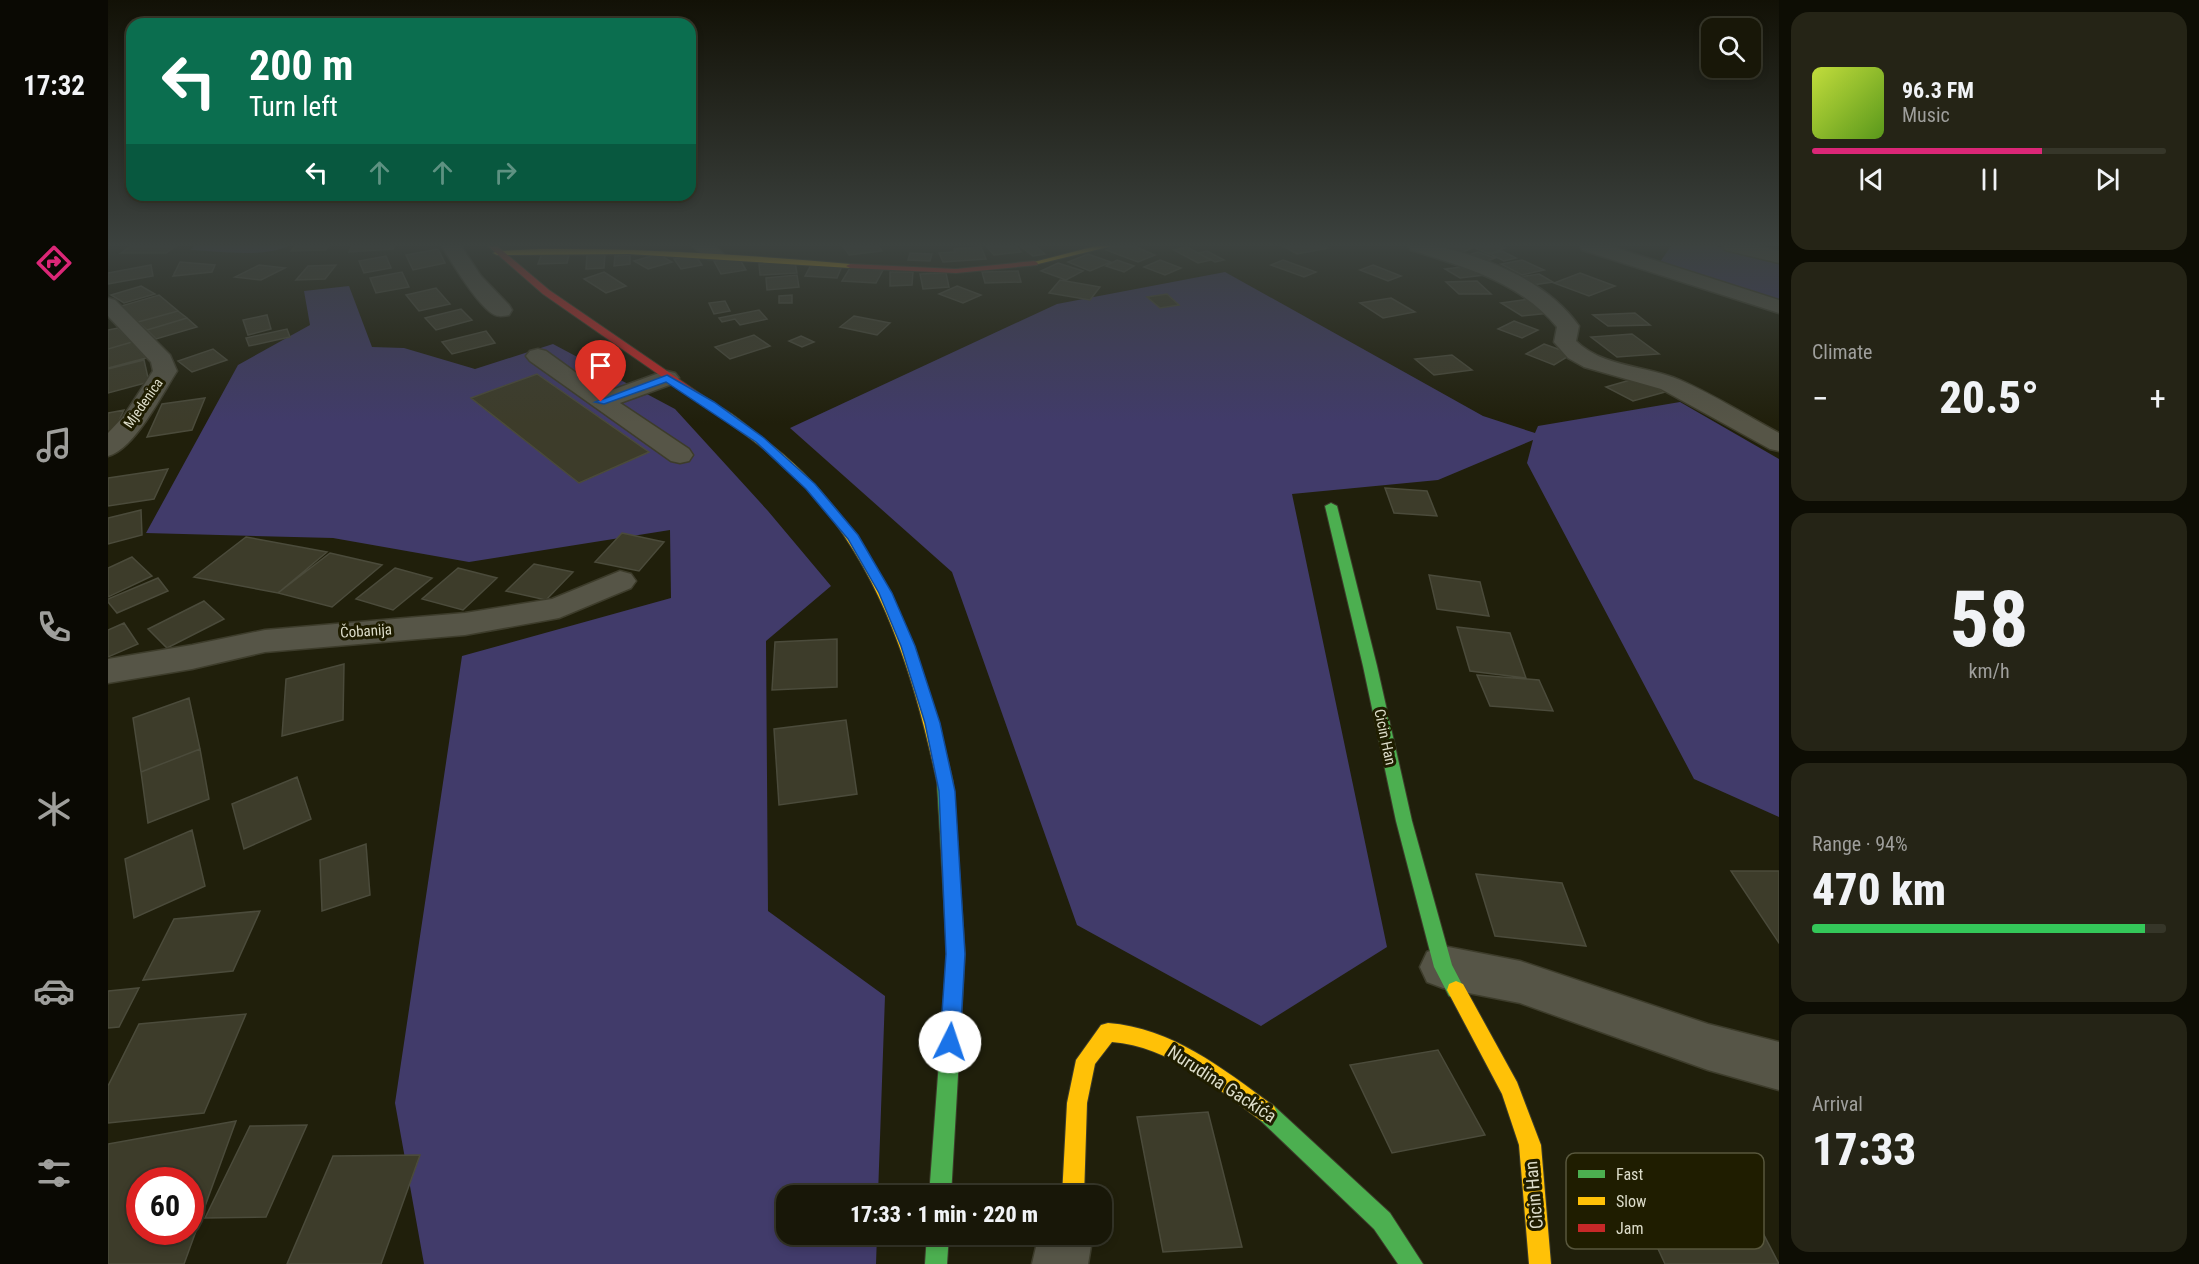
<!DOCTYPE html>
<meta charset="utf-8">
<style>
body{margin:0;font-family:"Roboto Condensed",sans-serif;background:#252416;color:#f1f3f6;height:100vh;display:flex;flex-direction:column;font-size:22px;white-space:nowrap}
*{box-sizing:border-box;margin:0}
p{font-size:20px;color:#9f9f9c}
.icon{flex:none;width:33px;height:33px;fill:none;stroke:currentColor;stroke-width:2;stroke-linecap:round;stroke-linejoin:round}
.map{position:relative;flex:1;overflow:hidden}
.drawer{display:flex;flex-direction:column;gap:12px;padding:12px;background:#0d0d04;width:420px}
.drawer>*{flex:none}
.top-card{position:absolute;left:18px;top:18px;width:570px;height:183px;border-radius:18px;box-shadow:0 3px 9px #0003,0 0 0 2px #363629;background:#0b6e4f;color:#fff;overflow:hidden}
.tools{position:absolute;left:1593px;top:18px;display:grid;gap:12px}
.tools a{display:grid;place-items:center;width:60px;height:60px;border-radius:12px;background:#181708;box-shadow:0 3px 9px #0003,0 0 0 2px #363629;font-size:30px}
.speed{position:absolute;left:18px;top:1167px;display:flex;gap:12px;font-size:30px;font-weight:700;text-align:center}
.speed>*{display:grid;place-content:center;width:78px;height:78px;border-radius:50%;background:#181708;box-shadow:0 3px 9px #0003,0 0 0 2px #363629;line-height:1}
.speed .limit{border:9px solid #d22;background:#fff;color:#111}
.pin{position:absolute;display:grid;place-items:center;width:51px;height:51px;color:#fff;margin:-62px -26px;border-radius:50% 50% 50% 0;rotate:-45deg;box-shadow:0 0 6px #0007}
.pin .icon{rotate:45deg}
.me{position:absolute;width:66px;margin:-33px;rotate:4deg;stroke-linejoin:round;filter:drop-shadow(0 0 4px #0008)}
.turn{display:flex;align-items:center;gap:21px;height:126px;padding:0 24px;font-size:27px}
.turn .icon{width:78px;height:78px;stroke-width:2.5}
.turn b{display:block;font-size:42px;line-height:51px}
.lanes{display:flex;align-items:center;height:57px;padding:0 24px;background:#0003;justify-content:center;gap:30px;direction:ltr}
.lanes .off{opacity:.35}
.big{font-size:45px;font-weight:800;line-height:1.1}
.drawer .widget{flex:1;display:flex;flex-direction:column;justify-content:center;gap:9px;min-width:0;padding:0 21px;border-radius:18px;background:#252416}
.drawer .dial{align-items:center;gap:0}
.dial b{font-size:78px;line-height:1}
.song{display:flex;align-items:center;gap:18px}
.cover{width:72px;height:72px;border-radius:9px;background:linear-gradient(135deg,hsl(70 70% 55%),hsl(90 70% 35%))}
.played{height:6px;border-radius:3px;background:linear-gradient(90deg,#db2777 65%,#363629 65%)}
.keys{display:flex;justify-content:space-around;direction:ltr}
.heat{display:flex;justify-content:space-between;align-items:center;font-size:33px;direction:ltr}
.charge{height:9px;border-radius:4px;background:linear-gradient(90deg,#34c759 94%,#363629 0)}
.trip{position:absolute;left:668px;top:1185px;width:336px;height:60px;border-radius:18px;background:#181708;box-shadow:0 3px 9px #0003,0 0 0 2px #363629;font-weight:800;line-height:60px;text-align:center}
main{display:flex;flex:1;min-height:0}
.tab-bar{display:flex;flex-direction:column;width:108px;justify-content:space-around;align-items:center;background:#0a0903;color:#9f9f9c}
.tab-bar .icon{width:42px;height:42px}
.tab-bar .selected{color:#db2777}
.tab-bar b{font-size:27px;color:#f1f3f6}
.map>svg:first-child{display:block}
.green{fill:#413b6a}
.building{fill:#3d3c2a;stroke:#4b4b3b;stroke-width:1.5;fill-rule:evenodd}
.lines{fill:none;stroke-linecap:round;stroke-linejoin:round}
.street-casing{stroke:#3d3c2b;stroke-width:3}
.fast-casing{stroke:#3d3c2b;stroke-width:2}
.slow-casing{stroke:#3d3c2b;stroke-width:2}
.jam-casing{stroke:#3d3c2b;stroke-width:2}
.street{fill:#565547;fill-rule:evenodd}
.fast{fill:#4caf50;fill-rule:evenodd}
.slow{fill:#ffc107;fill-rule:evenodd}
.jam{fill:#c62828;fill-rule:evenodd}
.route{fill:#1a73e8;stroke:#114b97;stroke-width:1.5}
.labels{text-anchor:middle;stroke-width:6;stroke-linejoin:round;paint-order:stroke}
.far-street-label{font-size:14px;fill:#ddddca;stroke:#1f1d00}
.street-label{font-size:15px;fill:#ddddca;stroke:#1f1d00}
.near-street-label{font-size:18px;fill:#ddddca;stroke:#1f1d00}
.key{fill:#1f1d00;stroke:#58573d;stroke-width:1.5}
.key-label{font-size:16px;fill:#ddddca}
</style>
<main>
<nav class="tab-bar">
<b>17:32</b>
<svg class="icon selected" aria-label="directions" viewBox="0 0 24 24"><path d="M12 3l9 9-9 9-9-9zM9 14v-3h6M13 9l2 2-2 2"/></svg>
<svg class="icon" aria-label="music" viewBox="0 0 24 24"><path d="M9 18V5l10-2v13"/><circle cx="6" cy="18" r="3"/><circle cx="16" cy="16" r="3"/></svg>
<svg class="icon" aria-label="phone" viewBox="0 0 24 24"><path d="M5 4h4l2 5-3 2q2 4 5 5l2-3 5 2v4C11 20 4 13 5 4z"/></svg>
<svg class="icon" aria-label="climate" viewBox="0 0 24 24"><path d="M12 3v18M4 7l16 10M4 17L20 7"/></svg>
<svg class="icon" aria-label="car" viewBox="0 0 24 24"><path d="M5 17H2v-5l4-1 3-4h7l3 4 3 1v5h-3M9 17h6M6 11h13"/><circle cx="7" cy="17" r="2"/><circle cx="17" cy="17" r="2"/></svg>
<svg class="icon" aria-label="filters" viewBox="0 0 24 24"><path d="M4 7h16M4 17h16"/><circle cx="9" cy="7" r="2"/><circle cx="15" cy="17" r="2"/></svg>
</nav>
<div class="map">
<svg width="1671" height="1264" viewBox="0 0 1671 1264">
<rect width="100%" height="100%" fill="#201f0b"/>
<path class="green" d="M86,246H180C155,258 111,251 83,250Z
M1563,246H1607L1671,262V304L1550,265Z
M1117,272L1375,416L1427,433L1430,426L1572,402L1671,459V817L1586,779L1419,463L1425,440L1330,480L1184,494L1279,947L1153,1026L969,925L844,572L682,428L949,304Z
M241,286L264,347L296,348L367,369L445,344L567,409L660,511L723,586L658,641L660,911L777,996L770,1195L678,1196V1234L769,1235L768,1264H316L287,1103L354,656L563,598L562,530L361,562L225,538L38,533L130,365L202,325L196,291Z"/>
<path class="building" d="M23,246H68L58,253H13Z
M188,246H221L218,250L183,251Z
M244,246H286L285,249L241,252Z
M735,246H770L774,251L741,255Z
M878,246H907L913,252L886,255Z
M912,246H927L937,254L925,256Z
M1006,246H1026L1047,255L1030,262L998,250Z
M1175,246H1217L1220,248L1189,254Z
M1359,246L1364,248L1353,253L1335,247Z
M1362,246H1392L1397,248L1381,254Z
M873,247L878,259L835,262L831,253L847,252L846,249Z
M1079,247L1103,260L1090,263L1066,250Z
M330,249L337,263L305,270L298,255Z
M462,251L459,263L430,264L434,253Z
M1099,251L1116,260L1107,262L1090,253Z
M1394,251L1408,258L1396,261L1382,254Z
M1370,252L1387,258L1377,262L1360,255Z
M497,253L496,268L478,269L479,255Z
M802,253L824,254L822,261L800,260Z
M550,254L564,262L540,269L526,261Z
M980,254L1003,262L982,271L960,262Z
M522,255V264L506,266L507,256Z
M587,255L594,265L573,269L566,259Z
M278,256L283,268L256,273L251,261Z
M631,258L638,270L613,274L606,261Z
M1009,260L1026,266L1016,272L998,266Z
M1052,260L1073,268L1057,275L1036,267Z
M1175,260L1208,272L1196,277L1163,265Z
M1414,260L1436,270L1414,275L1393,264Z
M72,262L107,265L104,272L65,276Z
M687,262L689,273L652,275L651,264Z
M950,263L975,271L958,280L933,271Z
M43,265L45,276L0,284V273Z
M151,265L177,268L153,280L127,277Z
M228,265L217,279L188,280L200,266Z
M703,265L734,266L729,278L697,276Z
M1265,265L1293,276L1280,281L1252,270Z
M1362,266L1377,275L1352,278L1337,269Z
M742,268L775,270L768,283L734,281Z
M910,271L913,282L877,283L874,272Z
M294,272L301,287L268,293L262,278Z
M496,272L518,286L498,293L476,279Z
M782,272H805L804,285L782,286Z
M838,273L841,287L815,289L812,274Z
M1472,273L1507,286L1481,296L1446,283Z
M1431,274L1445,282L1418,286L1405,278Z
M689,275L691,287L659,290L658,278Z
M952,280L992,287L982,300L941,293Z
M1369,281L1383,294H1351L1338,282Z
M33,286L47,294L16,303L3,295Z
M849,286L873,295L855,303L831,294Z
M328,288L342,304L311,311L298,295Z
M1059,294L1071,305L1052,308L1039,297Z
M51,295L70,311L30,322L13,306Z
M684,295V303H671V296Z
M1283,298L1307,312L1275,318L1252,303Z
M1422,299L1443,313L1414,316L1393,303Z
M617,301L622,311L606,314L601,303Z
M353,309L364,320L328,330L317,318Z
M651,310L659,319L632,325L627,319L614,322L611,318Z
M70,311L79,318L39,330L30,322Z
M1527,313L1542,325L1500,326L1485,315Z
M159,315L163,329L140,335L135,320Z
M746,316L782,323L769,335L732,327Z
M79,318L89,327L48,339L39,330Z
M1406,321L1430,330L1414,338L1390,329Z
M10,328L24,342L0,349V330Z
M179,329L182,337L141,346L138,338Z
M378,331L387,343L344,354L334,342Z
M1524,334L1551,354L1509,357L1483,337Z
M646,335L662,346L622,359L607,347Z
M693,336L706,342L694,347L681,341Z
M24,342L38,358L0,368V349Z
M1436,344L1464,354L1446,365L1418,354Z
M105,349L119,360L84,372L70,361Z
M1344,355L1364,370L1326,375L1307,359Z
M36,360L41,382L0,393V369Z
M429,374L541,452L471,483L363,398Z
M1529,378L1557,392L1525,401L1498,387Z
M97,398L84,430L39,437L54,404Z
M16,410L6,431L0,432V413Z
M60,469L46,499L0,506V478Z
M1277,488L1319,491L1329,516L1286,513Z
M33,510L34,535L0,544V518Z
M514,533L556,542L531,571L487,562Z
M138,537L219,552L170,593L86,577Z
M222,553L274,565L224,607L170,593Z
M24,557L44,576L0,597V568Z
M426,564L465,572L438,600L398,591Z
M287,568L324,578L285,610L248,599Z
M350,568L389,578L355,610L314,599Z
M1321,575L1372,582L1381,616L1329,609Z
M50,578L60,591L9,613L0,602V599Z
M96,601L116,619L59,648L40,629Z
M16,623L30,644L0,657V630Z
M1349,627L1402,633L1418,678L1362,671Z
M729,639V687L664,690L667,642Z
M236,664L235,720L174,736L178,679Z
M1369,675L1431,680L1445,711L1382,706Z
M81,698L92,749L33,772L25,718Z
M738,720L749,794L671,805L666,729Z
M92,749L101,799L40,823L33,772Z
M189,777L203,819L136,849L124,804Z
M84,830L97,886L26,918L17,859Z
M258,844L262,895L214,911L212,860Z
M1623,871H1671V943Z
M1368,874L1454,883L1478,946L1387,936Z
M152,911L125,971L35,980L66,919Z
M31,988L11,1027L0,1028V991Z
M138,1014L96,1113L0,1123V1086L31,1024Z
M1330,1050L1377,1135L1284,1153L1242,1065Z
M1100,1112L1134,1247L1055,1252L1029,1117Z
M128,1121L76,1264H0V1144ZM32,1180H82V1232H32Z
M199,1125L158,1217L97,1218L142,1126Z
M312,1155L273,1264H179L225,1156Z
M1510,1162H1618L1671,1264H1557Z"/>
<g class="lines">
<defs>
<path id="street" d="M334,246H353L373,276L401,305L404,310L401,315C396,316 391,317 387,315C370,307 344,263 334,246Z
M584,246H607L617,255L614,259H600Z
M1301,246C1311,246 1323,245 1333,247C1383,259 1441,283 1471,326L1468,341C1496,368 1538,365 1572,380C1606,395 1638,415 1671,433V451L1662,449L1553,389L1476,367L1460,358L1446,342L1449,327C1412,282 1356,267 1303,250Z
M1472,246H1502L1671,300V313L1474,250Z
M1615,246H1651L1671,251V263L1617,250Z
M0,298L7,300L62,355L69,371C54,394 27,449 0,456V433L15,417L45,371L43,362L0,316Z
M430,349L438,351L496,393L551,373L559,371L567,373L571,378L567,383L512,403L581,449L585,455L581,461L572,463L563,461L422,361L418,356L422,351Z
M512,571L523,574L528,581L523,588L451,618L357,635L157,652L84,669L0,683V659L84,645L157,630L357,613L444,599Z
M1335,946L1412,961L1600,1024L1671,1042V1090L1600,1070L1412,1003L1335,988L1319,982L1312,967L1319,952Z
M931,1234H985L980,1264H924Z"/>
<path id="fast" d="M1223,503L1229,506L1269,666L1304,821L1344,965L1357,990L1355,996L1348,999L1341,996L1326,967L1288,821L1255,666L1217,506Z
M837,776L843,778L845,782L857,954L843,1196H821L839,954L829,782L831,778Z
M1159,1103L1166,1106L1282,1213L1315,1264H1290L1266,1229L1152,1120L1149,1113L1152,1106Z
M819,1234H841L839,1264H817Z"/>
<path id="slow" d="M988,246H1004L926,265L922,263Z
M433,249C537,248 639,255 742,264L746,266L742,268L521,254L389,255L385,253L389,251Z
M603,403C621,409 640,427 656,439C767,522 815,651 845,782L843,786L837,788L831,786L829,782C806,675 774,571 699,488C670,457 634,432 599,408L598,406Z
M1348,981L1355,984L1409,1082L1433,1145L1443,1264H1421L1411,1145L1394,1094L1339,990L1341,984Z
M1000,1023C1065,1028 1115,1069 1166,1106L1169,1113L1166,1120L1159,1123L1152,1120C1108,1088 1061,1046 1004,1042L987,1064L979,1103L976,1196H954L959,1103L968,1060L993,1025Z"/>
<path id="jam" d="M380,246H389L441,290L607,404V408H599L435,294Z
M926,261L930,263L929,265L848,273L742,268L738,266L742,264L848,269Z"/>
</defs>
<use href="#street" class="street-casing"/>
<use href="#fast" class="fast-casing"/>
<use href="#slow" class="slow-casing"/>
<use href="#jam" class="jam-casing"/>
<use href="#street" class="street"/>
<use href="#fast" class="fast"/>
<use href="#slow" class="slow"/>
<use href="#jam" class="jam"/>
</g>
<linearGradient id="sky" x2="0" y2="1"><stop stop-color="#121106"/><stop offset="0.58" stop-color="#3c423f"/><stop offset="1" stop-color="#3c423f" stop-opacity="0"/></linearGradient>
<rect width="1671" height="423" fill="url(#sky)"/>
<path class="route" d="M559,375L606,402L656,438L707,484L750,535L784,593L807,646L832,723L847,791L857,954L852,1042L849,1049L842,1052L835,1049L832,1042L838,954L831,791L817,723L793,646L771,593L740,539L698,489L648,442L558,382L496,404L487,402Z"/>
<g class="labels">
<g class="far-street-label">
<text transform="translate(35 403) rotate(-55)" y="5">Mjedenica</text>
</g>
<g class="street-label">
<text transform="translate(258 631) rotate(-4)" y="5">Čobanija</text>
<text transform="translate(1277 737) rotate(78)" y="5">Cicin Han</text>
</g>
<g class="near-street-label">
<text transform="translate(1114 1084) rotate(33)" y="6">Nurudina Gackića</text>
<text transform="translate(1426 1195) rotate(-95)" y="6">Cicin Han</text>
</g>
</g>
<rect x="1458" y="1153" width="198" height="96" rx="9" class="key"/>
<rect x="1470" y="1170" width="27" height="8" fill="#4caf50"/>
<rect x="1470" y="1197" width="27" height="8" fill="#ffc107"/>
<rect x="1470" y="1224" width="27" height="8" fill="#c62828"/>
<g class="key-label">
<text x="1508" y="1180">Fast</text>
<text x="1508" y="1207">Slow</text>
<text x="1508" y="1234">Jam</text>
</g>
</svg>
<div class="tools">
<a><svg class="icon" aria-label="search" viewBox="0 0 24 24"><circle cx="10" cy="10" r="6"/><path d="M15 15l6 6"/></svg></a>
</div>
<div class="speed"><div class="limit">60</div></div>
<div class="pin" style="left:493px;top:402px;background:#d93025"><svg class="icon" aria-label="arrive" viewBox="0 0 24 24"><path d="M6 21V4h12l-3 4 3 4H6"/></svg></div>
<svg class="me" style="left:842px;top:1042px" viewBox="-20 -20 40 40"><circle r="19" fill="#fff"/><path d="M0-13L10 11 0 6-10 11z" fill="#1a73e8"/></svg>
<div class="trip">17:33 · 1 min · 220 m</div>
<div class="top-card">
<div class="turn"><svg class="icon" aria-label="left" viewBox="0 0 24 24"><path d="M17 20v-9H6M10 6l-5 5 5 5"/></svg><div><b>200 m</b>Turn left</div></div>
<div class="lanes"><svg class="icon" aria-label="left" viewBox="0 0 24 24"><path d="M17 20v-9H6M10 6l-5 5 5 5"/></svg><svg class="icon off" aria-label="ahead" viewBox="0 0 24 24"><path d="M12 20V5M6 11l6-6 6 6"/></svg><svg class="icon off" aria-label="ahead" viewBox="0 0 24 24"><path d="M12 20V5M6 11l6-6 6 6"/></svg><svg class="icon off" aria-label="right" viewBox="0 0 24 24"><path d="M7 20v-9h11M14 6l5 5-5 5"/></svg></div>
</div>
</div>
<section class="drawer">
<div class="widget">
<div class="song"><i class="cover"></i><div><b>96.3 FM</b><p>Music</p></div></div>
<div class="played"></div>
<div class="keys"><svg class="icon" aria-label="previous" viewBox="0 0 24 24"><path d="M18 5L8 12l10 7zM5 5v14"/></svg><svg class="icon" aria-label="pause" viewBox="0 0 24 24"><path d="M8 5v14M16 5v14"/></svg><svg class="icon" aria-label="next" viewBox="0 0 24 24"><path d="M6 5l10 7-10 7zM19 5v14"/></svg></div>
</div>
<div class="widget"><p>Climate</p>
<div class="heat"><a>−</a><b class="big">20.5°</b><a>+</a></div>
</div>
<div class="widget dial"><b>58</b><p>km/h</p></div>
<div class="widget"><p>Range · 94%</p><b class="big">470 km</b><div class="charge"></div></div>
<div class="widget"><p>Arrival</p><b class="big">17:33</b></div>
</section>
</main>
